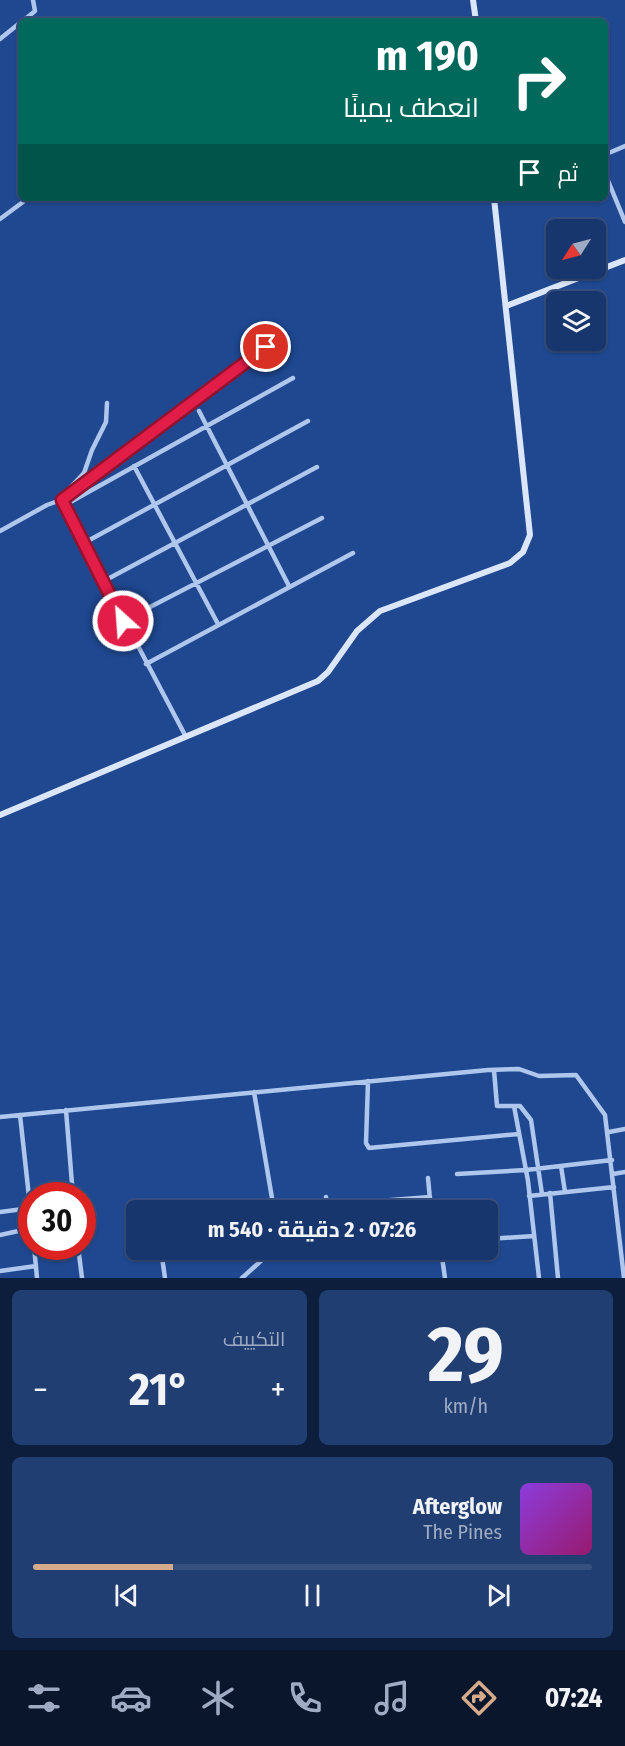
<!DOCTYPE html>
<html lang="ar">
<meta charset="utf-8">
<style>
body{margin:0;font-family:"Fira Sans Condensed",Cairo,sans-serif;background:#203e72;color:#f1f3f6;direction:rtl;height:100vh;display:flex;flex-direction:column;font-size:22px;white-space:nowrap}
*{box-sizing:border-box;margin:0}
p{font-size:20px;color:#9eabc2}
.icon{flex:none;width:33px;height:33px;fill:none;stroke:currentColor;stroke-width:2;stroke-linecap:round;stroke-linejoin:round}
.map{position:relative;height:1278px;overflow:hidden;direction:ltr}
.panel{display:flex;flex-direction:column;gap:12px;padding:12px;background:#0d1e3c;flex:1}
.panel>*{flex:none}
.banner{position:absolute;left:18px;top:18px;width:590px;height:183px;border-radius:9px;box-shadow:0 2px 4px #0004,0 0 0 2px #365080;direction:rtl;background:#00695c;color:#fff;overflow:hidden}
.needle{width:39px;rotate:234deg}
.controls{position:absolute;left:546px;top:219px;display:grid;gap:12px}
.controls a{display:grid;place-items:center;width:60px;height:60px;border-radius:9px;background:#17366d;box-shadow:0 2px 4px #0004,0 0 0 2px #365080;font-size:30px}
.speed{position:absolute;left:18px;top:1182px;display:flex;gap:12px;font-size:30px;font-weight:700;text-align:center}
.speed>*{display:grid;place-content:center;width:78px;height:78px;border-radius:50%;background:#17366d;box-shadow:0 2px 4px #0004,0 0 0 2px #365080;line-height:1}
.speed .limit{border:9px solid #d22;background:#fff;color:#111}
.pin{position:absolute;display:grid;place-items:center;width:51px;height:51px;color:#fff;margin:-26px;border:3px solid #fff;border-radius:50%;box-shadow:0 2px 6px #0007}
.me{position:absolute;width:66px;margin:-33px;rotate:334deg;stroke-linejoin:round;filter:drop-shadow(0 0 4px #0008)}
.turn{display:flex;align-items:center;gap:21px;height:126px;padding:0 30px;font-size:27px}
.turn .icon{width:78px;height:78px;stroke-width:2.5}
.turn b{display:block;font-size:42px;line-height:51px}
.then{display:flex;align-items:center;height:57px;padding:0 30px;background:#0003;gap:12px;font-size:22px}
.big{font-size:45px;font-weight:700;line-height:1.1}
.panel .widget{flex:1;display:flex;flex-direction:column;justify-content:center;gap:9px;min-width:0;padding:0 21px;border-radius:9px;background:#203e72}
.panel .dial{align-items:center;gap:0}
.dial b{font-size:78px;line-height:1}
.song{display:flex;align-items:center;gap:18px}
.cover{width:72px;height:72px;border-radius:9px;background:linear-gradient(135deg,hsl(270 70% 55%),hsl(320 70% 35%))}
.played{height:6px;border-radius:3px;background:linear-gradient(90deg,#d6ab8b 25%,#365080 25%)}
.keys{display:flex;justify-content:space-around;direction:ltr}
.heat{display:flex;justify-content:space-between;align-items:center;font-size:33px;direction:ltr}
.panel .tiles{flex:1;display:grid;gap:12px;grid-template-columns:1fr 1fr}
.widget:last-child{grid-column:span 2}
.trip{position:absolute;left:126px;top:1200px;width:372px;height:60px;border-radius:9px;background:#17366d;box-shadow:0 2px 4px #0004,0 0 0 2px #365080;font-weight:700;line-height:60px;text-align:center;direction:rtl}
.dock{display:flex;height:96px;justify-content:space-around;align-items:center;background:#09162c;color:#9eabc2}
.dock .icon{width:42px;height:42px}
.dock .on{color:#d6ab8b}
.dock b{font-size:27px;color:#f1f3f6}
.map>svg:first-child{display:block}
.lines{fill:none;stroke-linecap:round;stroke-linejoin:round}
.street{stroke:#afc6ed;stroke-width:4.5}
.secondary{stroke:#dce6fa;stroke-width:6}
.route-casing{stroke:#92132f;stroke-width:15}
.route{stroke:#e11d48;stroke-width:10}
</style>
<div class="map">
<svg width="625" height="1278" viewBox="0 0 625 1278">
<rect width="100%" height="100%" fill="#1f4891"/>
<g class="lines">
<path class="street" d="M23,21L35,11L33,0
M0,39L21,22
M604,155L625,146
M604,171L625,222
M0,219L27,199
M199,411L289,586
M134,466L218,624
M66,496V492L84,473L92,450L106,422L107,403
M61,500L185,735
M65,505L293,378
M0,531L47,505L61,500L266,347
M84,543L308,421
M104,581L317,467
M123,621L322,518
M146,664L353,553
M494,1070L497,1106H520L531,1120L542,1194
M368,1081L366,1143L369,1148L519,1134
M254,1092L274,1210
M514,1106L528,1181L539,1278
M66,1110L73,1196
M20,1115L32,1224
M0,1117L488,1070L519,1069L539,1076L576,1075L605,1115L624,1278
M609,1132L625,1129
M561,1166L565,1192
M457,1174L526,1170L612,1160
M613,1174L625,1172
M428,1178L431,1210
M550,1193L558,1278
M529,1196L614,1187
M326,1197L328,1210
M327,1205L430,1197
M0,1212L31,1208
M0,1235L32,1228
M488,1239L534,1236
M34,1246L37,1278
M78,1246L82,1278
M161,1250L165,1278
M441,1250L445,1278
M163,1259L253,1250
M0,1271L36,1266
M242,1278L273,1250"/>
<path class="secondary" d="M473,0L476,21
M506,306L625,260
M0,815L318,681L328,672L357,631L380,611L510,563L523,552L530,535L494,198"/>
</g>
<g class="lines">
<defs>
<path id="route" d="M123,621L62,500L266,347"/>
</defs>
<use href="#route" class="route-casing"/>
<use href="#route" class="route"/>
</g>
</svg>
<div class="controls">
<a><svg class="needle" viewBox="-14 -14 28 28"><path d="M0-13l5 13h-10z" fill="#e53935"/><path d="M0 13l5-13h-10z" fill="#9eabc2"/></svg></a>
<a><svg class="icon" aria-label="layers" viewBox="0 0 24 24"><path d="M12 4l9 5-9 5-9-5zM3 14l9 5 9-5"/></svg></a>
</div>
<div class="speed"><div class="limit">30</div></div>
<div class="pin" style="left:266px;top:347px;background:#d93025"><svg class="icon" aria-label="arrive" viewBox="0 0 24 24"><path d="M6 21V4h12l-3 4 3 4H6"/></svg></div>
<svg class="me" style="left:123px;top:621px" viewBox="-20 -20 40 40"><circle r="17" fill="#e11d48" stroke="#fff" stroke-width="3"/><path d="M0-11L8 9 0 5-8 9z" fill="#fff"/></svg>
<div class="trip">07:26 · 2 دقيقة · 540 m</div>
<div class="banner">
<div class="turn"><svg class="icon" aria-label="right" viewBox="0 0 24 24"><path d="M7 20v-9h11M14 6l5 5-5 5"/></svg><div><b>190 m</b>انعطف يمينًا</div></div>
<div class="then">ثم<svg class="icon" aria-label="arrive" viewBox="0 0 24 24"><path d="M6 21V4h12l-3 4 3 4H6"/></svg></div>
</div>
</div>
<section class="panel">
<div class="tiles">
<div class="widget dial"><b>29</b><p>km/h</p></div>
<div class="widget"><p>التكييف</p>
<div class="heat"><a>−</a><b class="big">21°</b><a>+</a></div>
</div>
<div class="widget">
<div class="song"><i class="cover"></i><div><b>Afterglow</b><p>The Pines</p></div></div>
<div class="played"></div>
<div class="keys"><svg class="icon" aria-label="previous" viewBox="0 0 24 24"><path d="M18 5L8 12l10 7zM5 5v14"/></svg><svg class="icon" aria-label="pause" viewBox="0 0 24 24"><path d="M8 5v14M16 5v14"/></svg><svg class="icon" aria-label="next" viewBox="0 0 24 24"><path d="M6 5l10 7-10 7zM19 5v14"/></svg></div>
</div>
</div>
</section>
<nav class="dock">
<b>07:24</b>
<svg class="icon on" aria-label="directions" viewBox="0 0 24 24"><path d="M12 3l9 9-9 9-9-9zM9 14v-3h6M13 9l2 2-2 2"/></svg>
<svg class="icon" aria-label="music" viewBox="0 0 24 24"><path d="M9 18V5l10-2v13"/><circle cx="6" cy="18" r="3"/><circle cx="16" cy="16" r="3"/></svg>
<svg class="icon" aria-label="phone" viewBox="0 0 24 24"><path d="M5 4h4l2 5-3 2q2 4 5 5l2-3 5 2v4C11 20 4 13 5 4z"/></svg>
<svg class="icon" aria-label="climate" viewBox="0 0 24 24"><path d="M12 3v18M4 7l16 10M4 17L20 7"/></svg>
<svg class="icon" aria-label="car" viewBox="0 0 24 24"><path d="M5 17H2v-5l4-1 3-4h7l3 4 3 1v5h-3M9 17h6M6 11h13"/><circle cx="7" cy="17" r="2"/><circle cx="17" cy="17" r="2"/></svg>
<svg class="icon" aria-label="filters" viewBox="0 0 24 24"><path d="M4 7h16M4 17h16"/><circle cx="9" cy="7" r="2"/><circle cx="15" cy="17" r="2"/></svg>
</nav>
